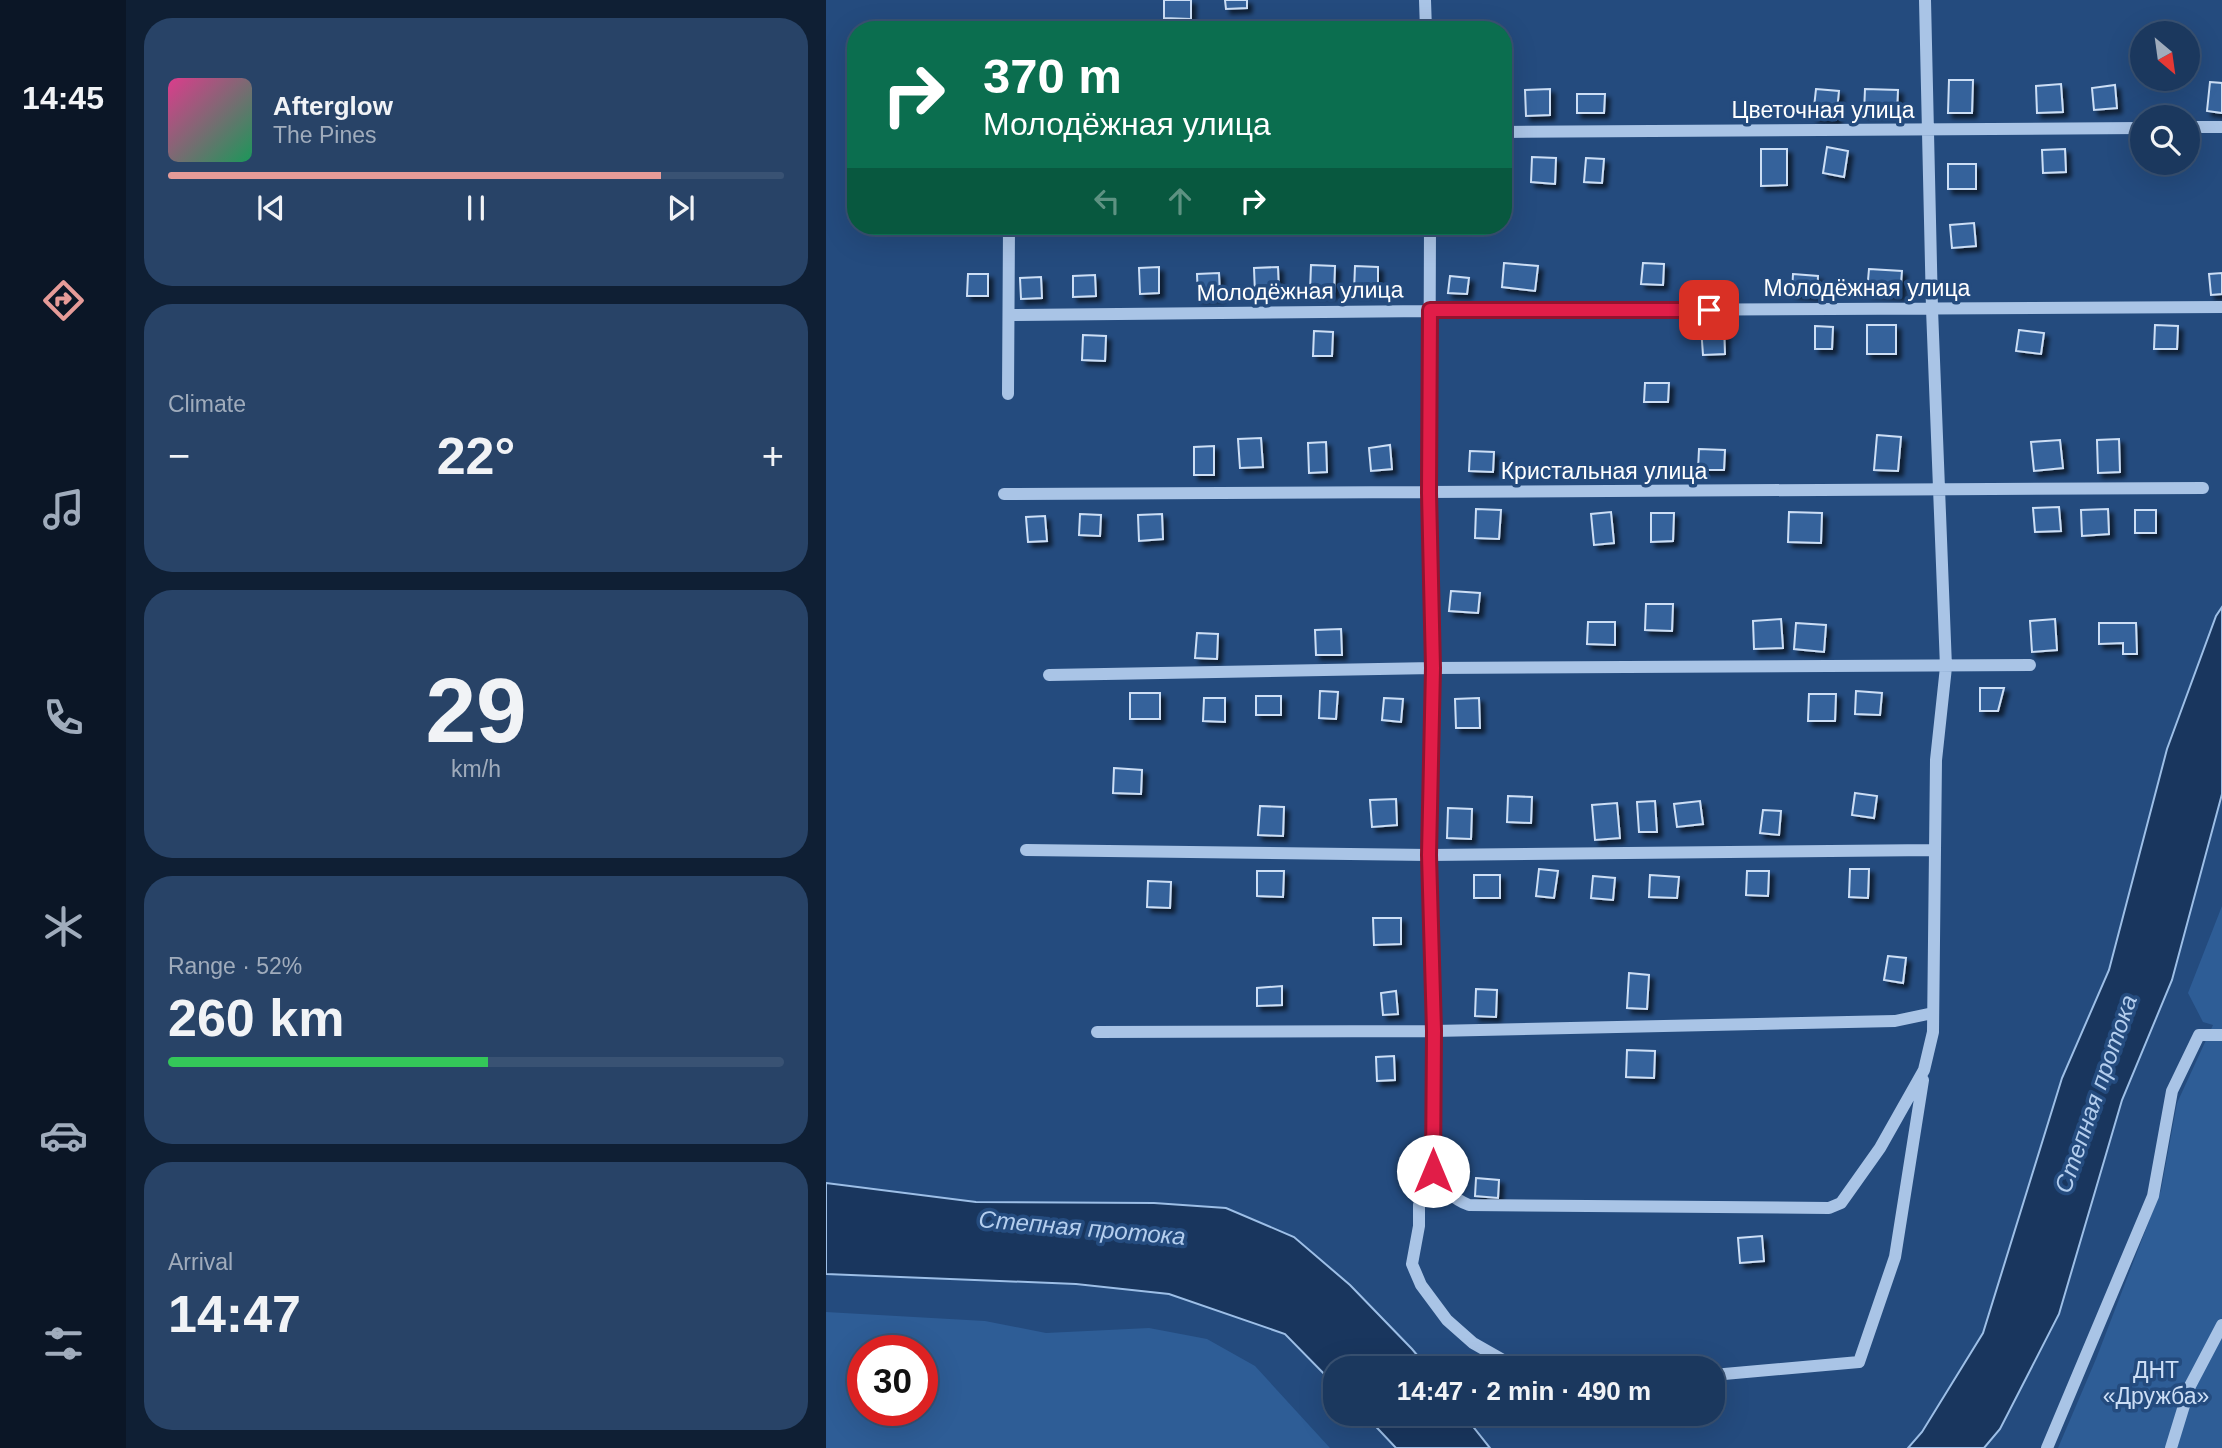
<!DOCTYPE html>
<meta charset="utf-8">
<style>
body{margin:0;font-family:Arial,sans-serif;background:#284367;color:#f1f3f6;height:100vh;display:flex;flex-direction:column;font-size:26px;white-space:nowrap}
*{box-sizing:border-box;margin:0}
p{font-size:23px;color:#a0acbc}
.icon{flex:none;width:38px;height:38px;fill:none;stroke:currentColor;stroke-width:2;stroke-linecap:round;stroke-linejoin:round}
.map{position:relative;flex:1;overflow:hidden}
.details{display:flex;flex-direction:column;gap:18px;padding:18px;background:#0f1f34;width:700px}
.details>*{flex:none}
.guide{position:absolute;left:21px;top:21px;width:665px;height:214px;border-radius:28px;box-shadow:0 7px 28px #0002,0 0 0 2px #395273;background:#0b6e4f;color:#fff;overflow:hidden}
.needle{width:46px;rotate:151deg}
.controls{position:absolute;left:1304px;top:21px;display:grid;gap:14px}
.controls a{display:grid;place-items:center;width:70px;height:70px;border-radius:50%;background:#1b385e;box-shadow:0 7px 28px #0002,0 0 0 2px #395273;font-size:35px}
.speed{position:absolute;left:21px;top:1335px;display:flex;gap:14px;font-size:35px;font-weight:700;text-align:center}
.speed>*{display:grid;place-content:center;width:91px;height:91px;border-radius:50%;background:#1b385e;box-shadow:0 7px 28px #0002,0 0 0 2px #395273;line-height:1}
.speed .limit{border:10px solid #d22;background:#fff;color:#111}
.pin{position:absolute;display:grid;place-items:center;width:60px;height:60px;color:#fff;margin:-30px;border-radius:14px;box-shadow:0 4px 10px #0006}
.me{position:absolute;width:77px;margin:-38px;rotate:0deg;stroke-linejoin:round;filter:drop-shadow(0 0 5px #0008)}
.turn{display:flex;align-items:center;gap:24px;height:147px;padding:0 21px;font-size:32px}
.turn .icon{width:91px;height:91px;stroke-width:2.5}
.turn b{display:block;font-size:49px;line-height:60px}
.lanes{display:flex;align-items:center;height:66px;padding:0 21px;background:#0003;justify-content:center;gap:35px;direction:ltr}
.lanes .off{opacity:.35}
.big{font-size:52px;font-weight:700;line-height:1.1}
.details .tile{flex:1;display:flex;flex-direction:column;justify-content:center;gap:10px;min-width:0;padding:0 24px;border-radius:28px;background:#284367}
.details .dial{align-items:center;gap:0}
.dial b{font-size:91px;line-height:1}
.song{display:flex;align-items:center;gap:21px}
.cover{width:84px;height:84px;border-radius:10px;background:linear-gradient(135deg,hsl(330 70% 55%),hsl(150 70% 35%))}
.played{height:7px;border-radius:4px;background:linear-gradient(90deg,#e69b98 80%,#395273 80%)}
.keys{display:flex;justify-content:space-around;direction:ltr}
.heat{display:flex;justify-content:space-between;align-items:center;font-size:38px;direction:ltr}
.charge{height:10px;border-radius:5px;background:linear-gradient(90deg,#34c759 52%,#395273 0)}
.trip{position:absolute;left:497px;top:1356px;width:402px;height:70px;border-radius:28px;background:#1b385e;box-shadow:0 7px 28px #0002,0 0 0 2px #395273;font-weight:700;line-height:70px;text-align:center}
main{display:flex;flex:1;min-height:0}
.tabs{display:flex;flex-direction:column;width:126px;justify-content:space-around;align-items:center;background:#0b1626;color:#a0acbc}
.tabs .icon{width:49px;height:49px}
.tabs .current{color:#e69b98}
.tabs b{font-size:32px;color:#f1f3f6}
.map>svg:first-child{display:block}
.green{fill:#2e5d96;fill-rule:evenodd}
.water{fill:#19365e;stroke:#9dbfe7;stroke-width:2}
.building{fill:#34629b;stroke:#ccdef5;stroke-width:2;filter:url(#shadow)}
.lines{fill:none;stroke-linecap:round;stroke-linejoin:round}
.minor{stroke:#a9c4e6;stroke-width:12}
.route-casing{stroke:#92132f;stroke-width:18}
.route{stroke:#e11d48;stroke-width:12}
.labels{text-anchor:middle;stroke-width:7;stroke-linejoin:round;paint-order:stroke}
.street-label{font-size:23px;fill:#fff;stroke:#244b7e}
.park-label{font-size:23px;fill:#ccdef5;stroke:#244b7e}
.water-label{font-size:24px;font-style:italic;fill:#b4ceee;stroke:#244b7e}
</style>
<main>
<nav class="tabs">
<b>14:45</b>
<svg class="icon current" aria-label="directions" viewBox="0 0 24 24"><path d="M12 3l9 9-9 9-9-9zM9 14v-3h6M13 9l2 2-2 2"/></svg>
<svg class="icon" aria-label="music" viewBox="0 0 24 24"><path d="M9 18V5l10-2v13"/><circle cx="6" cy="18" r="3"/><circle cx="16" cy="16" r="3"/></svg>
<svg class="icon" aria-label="phone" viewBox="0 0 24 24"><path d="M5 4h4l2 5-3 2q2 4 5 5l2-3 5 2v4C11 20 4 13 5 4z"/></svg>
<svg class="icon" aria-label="climate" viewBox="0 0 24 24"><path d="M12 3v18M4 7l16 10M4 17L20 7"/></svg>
<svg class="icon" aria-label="car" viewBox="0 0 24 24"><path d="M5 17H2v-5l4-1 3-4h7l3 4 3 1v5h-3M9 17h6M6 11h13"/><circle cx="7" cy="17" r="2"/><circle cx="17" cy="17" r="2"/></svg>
<svg class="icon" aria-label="filters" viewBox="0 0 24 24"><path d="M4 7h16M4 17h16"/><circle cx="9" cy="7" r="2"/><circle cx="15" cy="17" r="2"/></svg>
</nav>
<section class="details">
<div class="tile">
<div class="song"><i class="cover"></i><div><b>Afterglow</b><p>The Pines</p></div></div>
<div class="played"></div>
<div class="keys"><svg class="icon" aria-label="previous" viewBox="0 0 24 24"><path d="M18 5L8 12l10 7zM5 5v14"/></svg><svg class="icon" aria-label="pause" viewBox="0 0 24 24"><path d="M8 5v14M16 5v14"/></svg><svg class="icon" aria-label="next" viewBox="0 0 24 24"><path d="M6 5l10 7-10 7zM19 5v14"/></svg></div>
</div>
<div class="tile"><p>Climate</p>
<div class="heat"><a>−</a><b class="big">22°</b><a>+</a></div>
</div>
<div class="tile dial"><b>29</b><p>km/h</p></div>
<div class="tile"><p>Range · 52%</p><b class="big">260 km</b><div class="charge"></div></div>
<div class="tile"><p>Arrival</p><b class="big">14:47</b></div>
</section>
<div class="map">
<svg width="1396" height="1448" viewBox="0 0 1396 1448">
<defs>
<filter id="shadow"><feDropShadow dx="4.5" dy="4.5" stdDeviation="2" flood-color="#0009"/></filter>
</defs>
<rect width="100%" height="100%" fill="#244b7e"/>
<path class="green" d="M1396,906V1448H1232L1270,1359L1335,1190L1351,1103L1387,1025L1377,1022L1362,993Z
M0,1312L159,1321L220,1333L323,1328L381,1339L429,1366L504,1448H0ZM37,1351H96V1410H37Z"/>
<path class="water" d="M1396,607V794L1346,980L1296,1100L1233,1314L1174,1429L1158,1448H1082L1096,1432L1157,1333L1236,1078L1283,970L1341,749L1390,616Z
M0,1183L150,1202L328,1203L400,1208L468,1237L524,1285L586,1349L602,1368H509V1385L459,1334L343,1294L250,1284L0,1274Z
M538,1414H637L664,1448H570Z"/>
<path class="building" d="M338,0H365V19L338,18Z
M399,0H421V8L400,9Z
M1123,80H1147L1146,113H1122Z
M1384,82L1396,83V113L1381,111Z
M1235,84L1237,112L1211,113L1210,86Z
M1289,85L1291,108L1268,110L1266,88Z
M724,89V115L700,116L699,90Z
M990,89L1013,91L1010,120L987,117Z
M1039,89L1072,90L1071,113H1038Z
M751,94H779L778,113H751Z
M1001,147L1022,151L1018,177L997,173Z
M935,149H961V185L935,186Z
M1239,149L1240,172L1217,173L1216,150Z
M706,157L730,158L729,184L705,182Z
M760,158L778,159L776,183L758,182Z
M1122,164H1150V189H1122Z
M1148,223L1150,246L1126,248L1124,225Z
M678,263L712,266L709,291L676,287Z
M817,263L838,264L837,285L815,284Z
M485,265L509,266L508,294L484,293Z
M529,266L552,267V292H528Z
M333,267V293L314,294L313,268Z
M452,267L453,293L429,294L428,268Z
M1043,269L1076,271L1074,295L1041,292Z
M393,273L394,297L372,298L371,274Z
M1396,273V294L1385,295L1383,274Z
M142,274H162V296H141Z
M967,274L992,276L991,296L966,293Z
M269,275L270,296L247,297V276Z
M624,276L643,278L641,294L622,293Z
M215,277L216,298L195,299L194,278Z
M1041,325H1070V354H1041Z
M1329,325L1352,326L1351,349H1328Z
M898,326L899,354L877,355L875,327Z
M989,326L1007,327L1006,349H989Z
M1193,330L1218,333L1215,354L1190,351Z
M488,331L507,332L506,356H487Z
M257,335L280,336L279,361L256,360Z
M819,383H843L842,402H818Z
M1051,435L1075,437L1072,471L1048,470Z
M435,438L437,467L414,468L412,439Z
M1293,439L1294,472L1272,473L1271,440Z
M1234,440L1237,468L1208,471L1205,442Z
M500,442L501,472L483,473L482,443Z
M564,445L566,469L545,471L543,448Z
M388,446V475H368V447Z
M873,449L899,450L898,470H872Z
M644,451L668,452L667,472L643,471Z
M1233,507L1235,531L1209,532L1207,508Z
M650,509L675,510L673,539L649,538Z
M1282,509L1283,534L1256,536L1255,510Z
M1309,510H1330V533H1309Z
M785,512L788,543L768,545L765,514Z
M963,512L996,513L995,543L962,542Z
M825,513H848L847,541L825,542Z
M254,514L275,515L274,536L253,535Z
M336,514L337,539L313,541L312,515Z
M219,516L221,541L202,542L200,517Z
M625,591L654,593L652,613L623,611Z
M820,604H847L846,631L819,630Z
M955,619L957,648L928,649L927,621Z
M1229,619L1231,650L1206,652L1204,621Z
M762,622H789V645L761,644Z
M970,623L1000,625L998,652L968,649Z
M1273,623H1310L1311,654H1297V643L1273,644Z
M515,629L516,655H490L489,630Z
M371,633L392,634L391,659L369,658Z
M1154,688H1178L1172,711H1154Z
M494,691L512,692L510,719L493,718Z
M1030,691L1056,693L1054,715L1029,714Z
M304,693H334V719H304Z
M983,694H1010L1009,721H982Z
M430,696H455V715H430Z
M378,698H399V722L377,721Z
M558,698L577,699L575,722L556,720Z
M653,698L654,728H630L629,699Z
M288,768L316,770L315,794L287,793Z
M1029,793L1051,796L1048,818L1026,815Z
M682,796L706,797L705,823L681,822Z
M570,799L571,825L546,827L544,800Z
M829,801L831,832H813L811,802Z
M874,801L877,824L851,827L848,804Z
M791,803L794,838L769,840L766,805Z
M434,806L458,807L457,836L432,835Z
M622,808L646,809L645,839L621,838Z
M937,810L955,811L953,835L934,833Z
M713,869L732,871L728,898L710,896Z
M1024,869H1043L1042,898L1023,897Z
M431,871H458L457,897L431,896Z
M921,871H943L942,896L920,895Z
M648,875H674V898H648Z
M824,875L853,877L851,898L823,897Z
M767,876L789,878L787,900L765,898Z
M322,881L345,882L344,908L321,907Z
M547,918H575V944L548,945Z
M1062,956L1080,958L1077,983L1058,980Z
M803,973L823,975L821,1009L801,1008Z
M456,986V1005L431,1006V988Z
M650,989L671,990L670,1017L649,1016Z
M570,991L572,1014L557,1015L555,993Z
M801,1050L829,1051L828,1078L800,1077Z
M568,1056L569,1080L551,1081L550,1057Z
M650,1178L673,1180L672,1198L649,1196Z
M936,1236L938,1261L914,1263L912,1238Z"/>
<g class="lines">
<path class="minor" d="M599,0L600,30
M1362,127H1396
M677,132L1316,128
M604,226L603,493L607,668L603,855L608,1031L607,1171L593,1205V1226L586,1264L595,1285L621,1320L647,1343L691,1368
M183,315L604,311L1396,307
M182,394L183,226
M178,494L1377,488
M223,675L607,668L1204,665
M200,850L603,855L1108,850
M271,1032L608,1031L1069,1021L1107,1013
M607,1171C615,1187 627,1199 643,1205L1003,1208L1015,1203L1054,1148L1098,1070L1107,1032L1110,760L1120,667L1106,309L1099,0
M887,1375L1033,1362L1069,1257L1097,1080
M1221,1448L1327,1196L1346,1091L1373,1035H1396
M1345,1448L1364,1386L1396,1325"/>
</g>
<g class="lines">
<defs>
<path id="route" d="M607,1171L608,1031L603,855L607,668L603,493L604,310H883"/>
</defs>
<use href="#route" class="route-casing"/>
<use href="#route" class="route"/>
</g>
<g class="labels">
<g class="street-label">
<text x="997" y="118">Цветочная улица</text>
<text x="1041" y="296">Молодёжная улица</text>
<text transform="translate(474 291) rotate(-1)" y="8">Молодёжная улица</text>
<text x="778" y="479">Кристальная улица</text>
</g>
<g class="park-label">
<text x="1330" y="1378">ДНТ<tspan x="1330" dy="26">«Дружба»</tspan></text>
</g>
<g class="water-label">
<text transform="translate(1270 1094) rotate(-71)" y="8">Степная протока</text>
<text transform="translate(256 1228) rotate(5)" y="8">Степная протока</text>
</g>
</g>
</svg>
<div class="controls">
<a><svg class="needle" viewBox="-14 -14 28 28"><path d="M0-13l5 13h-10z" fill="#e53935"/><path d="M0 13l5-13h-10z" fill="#a0acbc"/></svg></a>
<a><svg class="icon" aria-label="search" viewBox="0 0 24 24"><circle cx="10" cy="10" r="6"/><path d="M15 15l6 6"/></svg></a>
</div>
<div class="speed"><div class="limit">30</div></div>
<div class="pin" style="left:883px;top:310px;background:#d93025"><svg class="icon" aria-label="arrive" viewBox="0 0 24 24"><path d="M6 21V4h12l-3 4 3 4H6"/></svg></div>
<svg class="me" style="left:607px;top:1171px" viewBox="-20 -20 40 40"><circle r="19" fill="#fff"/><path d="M0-13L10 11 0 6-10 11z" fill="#e11d48"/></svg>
<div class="trip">14:47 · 2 min · 490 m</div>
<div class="guide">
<div class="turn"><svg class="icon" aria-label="right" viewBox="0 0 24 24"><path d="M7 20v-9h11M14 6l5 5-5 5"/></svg><div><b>370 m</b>Молодёжная улица</div></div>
<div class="lanes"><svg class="icon off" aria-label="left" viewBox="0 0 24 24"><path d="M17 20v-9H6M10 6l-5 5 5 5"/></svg><svg class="icon off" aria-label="ahead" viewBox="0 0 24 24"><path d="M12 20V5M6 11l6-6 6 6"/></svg><svg class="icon" aria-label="right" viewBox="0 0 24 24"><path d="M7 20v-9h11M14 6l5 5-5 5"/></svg></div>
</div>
</div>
</main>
